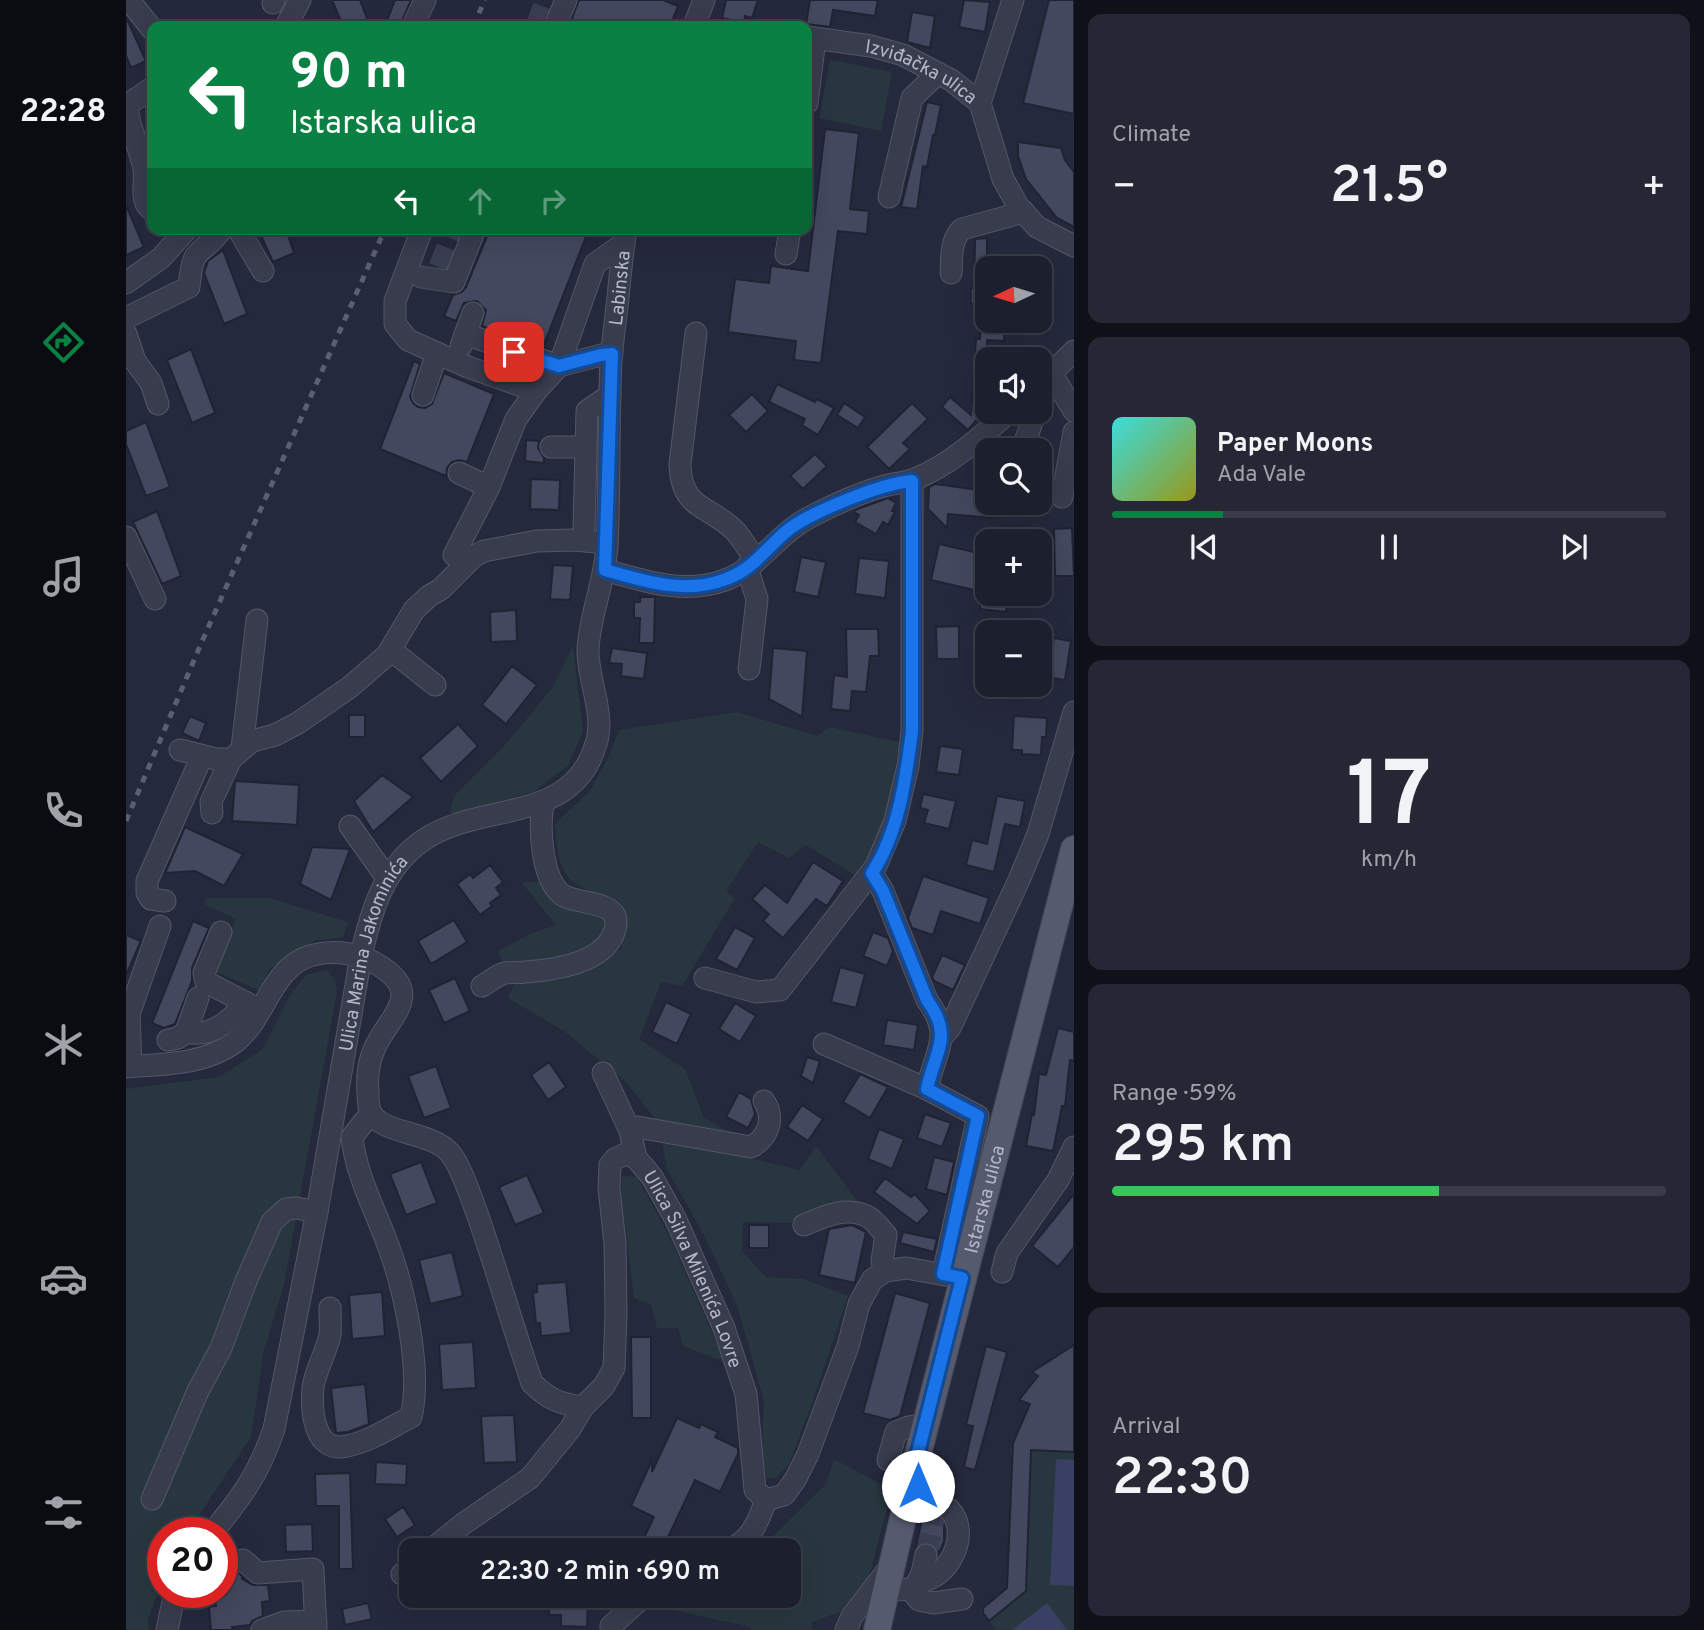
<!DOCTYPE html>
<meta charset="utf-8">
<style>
body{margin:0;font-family:Overpass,sans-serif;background:#252735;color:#f1f3f6;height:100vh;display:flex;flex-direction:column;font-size:26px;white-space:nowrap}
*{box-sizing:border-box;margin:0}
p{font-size:23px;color:#a0a2aa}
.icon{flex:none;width:38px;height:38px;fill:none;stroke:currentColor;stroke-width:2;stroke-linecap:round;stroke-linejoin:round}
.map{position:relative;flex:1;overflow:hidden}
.drawer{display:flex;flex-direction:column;gap:14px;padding:14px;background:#0f1119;width:630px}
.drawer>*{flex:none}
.guide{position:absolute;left:21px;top:21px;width:665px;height:214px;border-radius:14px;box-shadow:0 7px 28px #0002,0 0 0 2px #3a3d49;background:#0b8043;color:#fff;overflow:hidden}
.needle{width:46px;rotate:266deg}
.controls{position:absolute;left:849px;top:256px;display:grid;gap:14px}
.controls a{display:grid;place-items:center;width:77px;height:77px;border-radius:14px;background:#1c1f2d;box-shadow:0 7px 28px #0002,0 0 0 2px #3a3d49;font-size:35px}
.speed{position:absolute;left:21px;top:1517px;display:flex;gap:14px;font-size:35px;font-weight:700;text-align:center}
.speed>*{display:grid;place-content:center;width:91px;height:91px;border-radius:50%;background:#1c1f2d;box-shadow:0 7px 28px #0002,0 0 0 2px #3a3d49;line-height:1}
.speed .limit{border:10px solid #d22;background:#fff;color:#111}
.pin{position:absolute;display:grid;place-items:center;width:60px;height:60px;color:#fff;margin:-30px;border-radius:14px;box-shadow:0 4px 10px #0006}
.me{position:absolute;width:77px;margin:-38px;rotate:0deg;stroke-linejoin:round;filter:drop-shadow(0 0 5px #0008)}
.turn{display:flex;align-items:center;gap:24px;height:147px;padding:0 28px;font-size:32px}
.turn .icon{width:91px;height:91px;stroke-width:2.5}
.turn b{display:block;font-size:49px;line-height:60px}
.lanes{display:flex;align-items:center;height:66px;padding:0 28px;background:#0003;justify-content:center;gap:35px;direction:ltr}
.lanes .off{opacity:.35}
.big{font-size:52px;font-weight:600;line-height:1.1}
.drawer .tile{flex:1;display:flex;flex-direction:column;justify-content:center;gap:10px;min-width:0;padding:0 24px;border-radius:14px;background:#252735}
.drawer .dial{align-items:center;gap:0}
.dial b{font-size:91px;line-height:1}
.song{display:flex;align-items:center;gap:21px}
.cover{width:84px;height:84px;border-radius:10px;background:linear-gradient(135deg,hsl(180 70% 55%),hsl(60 70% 35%))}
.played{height:7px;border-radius:4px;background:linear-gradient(90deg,#0b8043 20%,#3a3d49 20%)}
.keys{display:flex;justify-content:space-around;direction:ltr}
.heat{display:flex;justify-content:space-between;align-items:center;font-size:38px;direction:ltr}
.charge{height:10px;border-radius:5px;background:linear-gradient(90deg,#34c759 59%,#3a3d49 0)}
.trip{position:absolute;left:273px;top:1538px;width:402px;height:70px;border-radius:14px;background:#1c1f2d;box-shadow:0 7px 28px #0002,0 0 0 2px #3a3d49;font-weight:600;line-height:70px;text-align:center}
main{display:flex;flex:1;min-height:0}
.menu{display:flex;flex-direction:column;width:126px;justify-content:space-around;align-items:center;background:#0b0c12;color:#a0a2aa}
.menu .icon{width:49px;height:49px}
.menu .on{color:#0b8043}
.menu b{font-size:32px;color:#f1f3f6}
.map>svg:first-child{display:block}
.green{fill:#28373f}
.water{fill:#394063}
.building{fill:#44485e;stroke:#1f2334;stroke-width:2}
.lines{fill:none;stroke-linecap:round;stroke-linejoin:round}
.minor-tunnel{stroke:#3a3e51;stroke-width:21;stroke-dasharray:21 10;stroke-linecap:butt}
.minor-casing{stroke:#535768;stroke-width:23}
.major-casing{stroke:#414556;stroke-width:28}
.minor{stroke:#383c4d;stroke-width:21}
.major{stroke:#565a6d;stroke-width:26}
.rail{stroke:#5b5f74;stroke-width:5;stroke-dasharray:7 7;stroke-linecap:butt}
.route-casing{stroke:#114b97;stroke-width:18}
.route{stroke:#1a73e8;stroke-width:12}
.labels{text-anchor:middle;stroke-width:5;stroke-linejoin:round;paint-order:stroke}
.street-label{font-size:19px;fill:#b4b7c8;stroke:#1d2132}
</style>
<main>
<nav class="menu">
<b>22:28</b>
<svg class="icon on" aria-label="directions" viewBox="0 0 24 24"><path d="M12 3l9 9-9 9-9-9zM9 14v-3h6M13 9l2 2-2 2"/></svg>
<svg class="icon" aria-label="music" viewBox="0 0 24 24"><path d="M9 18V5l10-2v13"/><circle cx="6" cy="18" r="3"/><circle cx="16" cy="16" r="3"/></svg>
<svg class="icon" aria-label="phone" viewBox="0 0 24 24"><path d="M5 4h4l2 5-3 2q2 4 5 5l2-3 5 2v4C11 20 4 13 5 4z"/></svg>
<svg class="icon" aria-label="climate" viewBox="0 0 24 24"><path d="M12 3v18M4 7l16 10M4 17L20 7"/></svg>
<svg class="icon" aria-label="car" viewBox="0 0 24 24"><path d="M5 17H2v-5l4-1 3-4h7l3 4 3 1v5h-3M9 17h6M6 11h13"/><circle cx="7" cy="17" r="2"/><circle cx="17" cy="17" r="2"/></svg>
<svg class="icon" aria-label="filters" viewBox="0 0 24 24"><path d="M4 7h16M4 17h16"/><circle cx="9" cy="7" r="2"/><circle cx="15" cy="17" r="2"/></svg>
</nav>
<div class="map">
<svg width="948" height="1630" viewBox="0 0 948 1630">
<rect width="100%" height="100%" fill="#25293c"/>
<path class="green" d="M704,60L766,72L755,131L693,118Z
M447,646L457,731L442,766L407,792L327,814L324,812L328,796L380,744L427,687Z
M611,712L691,736L704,727L773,742L763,809L732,877L680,845L663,858L632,842L600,891L609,898L556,986L535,982L513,1039L559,1069L578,1118L613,1137L531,1121L500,1082L438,1031L382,998L389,983L435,980L460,971L496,948V918L492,901C441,884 432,880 429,824L464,791L483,756L493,730Z
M420,881L486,921L475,946L418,966L378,965L372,951L404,934L430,925L396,883Z
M80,898H143L222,922L217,938L190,940L143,969L136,992L86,970L110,919L78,904Z
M201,970L209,980L211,991L158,1285L138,1350L125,1437L61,1533H37V1580L22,1619L23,1630H0V1089L93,1077L137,1049L164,995L180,975Z
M535,1137L674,1170L690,1146L732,1202L685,1212L665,1223L617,1222L616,1251L640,1277L678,1279L722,1296L685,1406L663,1464L650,1478H640L636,1449L638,1401L612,1308L579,1237L541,1169Z
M496,1176L511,1177L542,1234L599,1362L557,1346L552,1328H531L525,1305L508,1298L495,1192Z
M948,1345V1630H870L854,1610L881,1588L887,1460L884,1449L904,1405L893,1400L912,1377L906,1372Z
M708,1459L766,1490L743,1577L713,1612L686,1622V1630H625V1627L523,1605L540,1596H663V1550H628L638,1545L700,1484Z"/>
<path class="water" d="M930,1459L948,1460V1586L924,1585Z
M921,1603L941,1630H886Z"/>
<path class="building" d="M206,0H234L244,26H217Z
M269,0H285L274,26H259Z
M453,0H537L552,6L544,26H443Z
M600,0H632L626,18L619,16L618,23L596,18Z
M684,0H752L749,16L707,10L704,27L680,24Z
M838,0L864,2L859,32L833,27Z
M923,0H948V114L897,103Z
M786,12L809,16L804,48L781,42Z
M0,17L20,61L5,68L0,56Z
M801,102L815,105L809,135H807L801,167L797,166L791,209L775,207Z
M699,129L733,133L724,209L743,211L741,234L712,231L695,363L668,360L670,341L602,332L609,279L643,283L645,266L682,271Z
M892,142L935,148L939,160L948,172V227L931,218L900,179L892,156Z
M0,205L18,247L0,255Z
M132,229H160L168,253L147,262Z
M364,229H463L417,347L356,326L360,310L351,301L338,303L330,321L318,316L327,295L336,292L340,287Z
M861,238V304H845V288H848L849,239Z
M97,250L121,314L98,324L78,273L82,261Z
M855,320H879L878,341L861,340V408L842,430L816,407L824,397L845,415L850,339H854Z
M65,349L89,413L66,423L41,360Z
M288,361L294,364L284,397L287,403L292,407L299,408L306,404L318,373L368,394L341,462L333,460L326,462L321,468L320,476L254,449Z
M651,384L689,402L691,399L708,408L692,435L676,425L679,419L643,402Z
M626,394L642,411L620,432L603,415Z
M718,403L739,417L732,428L711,415Z
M786,403L802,419L777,443L784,449L763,469L741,447Z
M20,422L44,487L20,496L0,444V431Z
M400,440L413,441L412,448L418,458V463L399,461Z
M689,454L701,466L677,489L664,476Z
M405,479L434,480L433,510L404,509Z
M809,484L861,491V502H868L867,518L822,514L821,528L802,509L803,487Z
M762,498L770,503L766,511L769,512L762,525L757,522L750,534L729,522L733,515L728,512L729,510Z
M31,511L55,576L36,584L7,522Z
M946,528L948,576H929L928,529Z
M813,544L861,555V593L805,580Z
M675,557L700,562L692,597L668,592Z
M733,558L763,561L759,598L729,594Z
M427,565L447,566L444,600L424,599Z
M855,593H882L880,612L854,609Z
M514,597H529L528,643H513L514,618H508V602H514Z
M390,610L391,641L365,642L364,612Z
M833,626V659H811L810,627Z
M720,629H752L753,656H744L740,692L726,691L724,711L705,709L708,675L721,677Z
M928,638L945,641L939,680L914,676V648L926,650Z
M486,648L521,653L518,679L495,676L496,664L483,663Z
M647,648L681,651L676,717L643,699Z
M386,666L411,685L380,724L356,705Z
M223,715H239V737H223Z
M64,716L80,723L73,741L56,733Z
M888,716L921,718L920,737H916L915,755L896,754V750H886Z
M332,724L352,746L315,782L294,758Z
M814,746L837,749L833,775L810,772Z
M256,775L287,797L247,832L228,801Z
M109,781L173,785L171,825L106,821Z
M797,794L830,801L823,829L798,823L802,810L794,808Z
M871,796L899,801L894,827L879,824L868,872L840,865L846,840L861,844Z
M59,827L117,854L98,886L69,871L39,873Z
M186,847L224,849L205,900L174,884Z
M687,862L717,881L701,906L690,899L657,938L637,921L643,914L626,899L639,885L661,903Z
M364,865L377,882L370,888L375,895L364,903L366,906L354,915L331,884L344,874L347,878Z
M797,876L863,898L854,924L815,911L807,935L786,928L782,918Z
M328,920L341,942L305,964L292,941Z
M67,921L83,928L66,968V981L49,1024L38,1028L26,1023Z
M609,927L629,938L611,970L590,959Z
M747,932L762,938L767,951L761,966L737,956Z
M0,935L15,941L0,975Z
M816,955L839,965L827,990L808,981L806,977Z
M714,967L739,974L730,1008L705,1002Z
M329,978L344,1011L318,1023L303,990Z
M540,1002L565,1014L551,1044L526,1032Z
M609,1003L630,1016L614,1042L593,1029Z
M761,1020L792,1025L788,1050L757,1045Z
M932,1028L948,1032V1061L944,1060L939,1106H936L927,1151L900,1146L906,1114L908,1115L913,1074L920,1075Z
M681,1057L694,1061L687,1083L675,1076Z
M423,1062L440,1087L422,1100L405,1075Z
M310,1066L325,1108L298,1118L282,1076Z
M734,1074L762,1087L744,1118L717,1102Z
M613,1092L625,1099L629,1114L622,1128L600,1117Z
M676,1105L697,1119L682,1141L661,1127Z
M799,1114L825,1123L816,1147L791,1138Z
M753,1129L778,1139L766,1169L742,1159Z
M808,1157L828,1162L821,1195L800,1189Z
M295,1162L311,1203L280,1215L264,1174Z
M401,1175L418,1213L389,1225L373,1187Z
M759,1178L785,1197L789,1194L804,1211L791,1224L748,1192Z
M948,1194V1247L932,1267L906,1246Z
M623,1225H643V1248H623Z
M726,1225L740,1232L729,1283L693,1275L703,1229Z
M777,1232L811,1239L808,1252L774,1243Z
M326,1252L337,1296L304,1304L293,1260Z
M440,1282L445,1333L415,1336L414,1323H410L407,1293L411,1292V1284Z
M256,1292L259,1336L226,1339L223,1295Z
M769,1293L804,1303L774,1416L764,1420L737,1413Z
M505,1337H525V1418H506Z
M347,1342L350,1388L316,1390L313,1344Z
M948,1345V1452L905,1450L900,1591L863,1621L857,1613V1608L881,1588L887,1443L904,1404L893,1400L912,1376L906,1372Z
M860,1346L881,1352L849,1470L838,1467L847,1426L840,1425Z
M239,1384L243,1424L222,1432L210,1433L205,1388Z
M388,1415L391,1462L358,1463L355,1416Z
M551,1418L573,1428L575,1424L592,1432L589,1437L612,1448V1454L594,1492L569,1480L536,1550H512L528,1517L505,1506L526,1460V1472Z
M250,1462L281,1464L280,1485L249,1484Z
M224,1473L227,1569H213V1506H190L189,1474Z
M277,1507L289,1525L271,1537L259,1519Z
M797,1514L811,1517L818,1527V1541L813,1553L809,1546L803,1542L795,1543L790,1547Z
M186,1524L187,1551L160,1552L159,1525Z
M109,1570L116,1576V1579L127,1585H142L144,1601L136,1602L137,1616L126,1621L124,1625L106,1627L107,1630H85L83,1607L90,1606L88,1592H96V1584H99L98,1571Z
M424,1596L462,1599L461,1627L435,1626V1615H423Z
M242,1603L246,1619L219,1625L216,1609Z"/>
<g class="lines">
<path class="minor-tunnel" d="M410,26L420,0
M313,267L328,229
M800,1555L809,1516"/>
<defs>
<g id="minor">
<path d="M3,0L26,29"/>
<path d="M147,3L148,0"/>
<path d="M160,26L174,0"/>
<path d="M287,26L299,0"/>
<path d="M429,26L440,0"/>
<path d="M568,26L578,0"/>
<path id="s1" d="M681,37L745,46L777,55L825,80L854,103L877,179L892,206L911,227L948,246"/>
<path d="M26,88L1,105C2,128 14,147 18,169C20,183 13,202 26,210"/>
<path d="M681,103L689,39"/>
<path d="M854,103L887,0"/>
<path d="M763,197L786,98L812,73"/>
<path d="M112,229L137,271"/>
<path d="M296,229L269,301V324L282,340L342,367L410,391"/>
<path d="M660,254L664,229"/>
<path d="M825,273C826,258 824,240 836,229L898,212"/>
<path d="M295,277L328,282L349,229"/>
<path d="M0,283L35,258L61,229"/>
<path d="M0,318L63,287C67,242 74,259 96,229"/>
<path d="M570,333L554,464C555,512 586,505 611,533C618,542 624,552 630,561"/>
<path d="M0,334L9,361L25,383L32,404"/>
<path d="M339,334L433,366L469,264L498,243"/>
<path d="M335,346L347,313"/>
<path d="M925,373L948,411"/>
<path d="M914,384L948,351"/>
<path d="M297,395L311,353"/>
<path d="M425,447H459"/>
<path d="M896,450L910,411"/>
<path d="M333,473L363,487"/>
<path d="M936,497L948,432"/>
<path d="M458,527L461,411L484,395"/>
<path d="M0,537L29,599"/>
<path d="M328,555L363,487L390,419L410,391L433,366L475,355L486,354"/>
<path d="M621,567L631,599L623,669"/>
<path d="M479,570C518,581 559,595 599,580C634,567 652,533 684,517C707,505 733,493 758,486C768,483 780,483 789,479C824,465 855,437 884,411"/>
<path d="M265,650L309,685"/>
<path d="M116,748L131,620"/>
<path d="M54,750L90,759H105L126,741L149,735L172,723L224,687L261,655L288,610L303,596L315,589L347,557L358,551L411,541L448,540L481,543"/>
<path d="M86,813L85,802L105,759"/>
<path d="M224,826L261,878"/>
<path d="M746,873L757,891L801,1000C828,1037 809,1050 801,1089L852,1116L817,1274"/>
<path d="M39,901L25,899L21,893V881L76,756"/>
<path d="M95,932L78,973L80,982L134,1010"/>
<path d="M579,978L630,992L654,990L750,866L769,821L782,766L786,731V481"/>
<path d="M356,986C363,982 371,975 379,973C386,972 393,973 400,972C427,970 472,964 486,937C505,897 451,907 435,894C415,877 413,827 417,803"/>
<path d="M72,998L60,1032C86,1038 105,1021 119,1002"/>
<path d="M817,1036L824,1028L893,880L912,834L948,712"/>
<path d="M42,1040L52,1038L60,1032"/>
<path d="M698,1044L801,1089"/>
<path d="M5,1066L3,1014L34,926"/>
<path id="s2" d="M0,1067C36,1064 77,1065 108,1043C142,1018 144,962 192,954C211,950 233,954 249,963C306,995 256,1020 246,1055C242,1067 241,1080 242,1092C242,1098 242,1107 245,1113C258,1135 305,1131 324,1153C335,1166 346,1200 352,1216C371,1271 387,1327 406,1383C422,1399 434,1404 457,1407L478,1386L488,1368L490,1315L489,1244L483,1188L484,1165L489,1159L499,1154L510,1158L526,1177L549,1218L598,1328L620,1394L629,1490L640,1500L658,1495L669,1480L682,1454L722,1346L733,1304L746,1280L759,1271L780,1268L836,1278"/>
<path d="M477,1073L504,1131"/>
<path d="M510,1158L504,1131L511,1127L625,1147C643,1137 649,1118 638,1101"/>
<path d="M678,1225C698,1216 723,1205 744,1218C750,1222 755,1230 760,1235L756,1261L759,1271"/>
<path d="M876,1272L881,1253L932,1180L948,1147"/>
<path d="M204,1308C204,1317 205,1327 204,1335C200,1353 190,1369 187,1387C185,1411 188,1454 221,1446C243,1442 265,1427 285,1417C296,1372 279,1291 263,1248C250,1211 230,1176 226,1137L245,1113"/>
<path d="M762,1460L770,1432L782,1427L800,1424"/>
<path d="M26,1499L72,1391L95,1348L120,1281L146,1222L160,1209L171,1208L191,1212"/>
<path id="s3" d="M86,1533C116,1497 133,1473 148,1429L191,1212L235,956C245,911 258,866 299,839C357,801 446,825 470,744C480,713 461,680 462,649C464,614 479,581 481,546C484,484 482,422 485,361C487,336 491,311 493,287C495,268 497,248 500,229"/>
<path d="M305,1550L337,1524L404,1478L444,1429L457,1407"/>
<path d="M602,1550C625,1541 632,1522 640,1500"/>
<path d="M117,1560L132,1573L187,1569L190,1630"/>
<path d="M276,1574L285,1566"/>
<path d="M791,1583C799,1581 806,1579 812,1574C837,1554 843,1511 807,1500"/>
<path d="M785,1590L793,1600L807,1603L836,1599"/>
<path d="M759,1593L773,1589L785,1590C796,1580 797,1569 800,1555"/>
<path d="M41,1630L49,1592"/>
<path d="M136,1630L158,1622L190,1621"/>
<path d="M485,1630V1626L518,1596"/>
<path d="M720,1630L726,1616L761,1571"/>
</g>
<g id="major">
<path id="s4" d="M751,1630L789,1466L948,849"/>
</g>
</defs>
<use href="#minor" class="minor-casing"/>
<use href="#major" class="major-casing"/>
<use href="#minor" class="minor"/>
<use href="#major" class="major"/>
<path class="rail" d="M347,26L359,0
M0,821L74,646L259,229"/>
</g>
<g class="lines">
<defs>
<path id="route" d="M388,352L433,366L475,355L486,354L479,570C518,581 560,595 600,579C628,569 641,547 662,530C685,512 757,483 786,481V731C780,778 773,832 746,873L757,891L801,1000C828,1037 809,1050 801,1089L852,1116L817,1274L836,1278L786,1476L792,1486"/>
</defs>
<use href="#route" class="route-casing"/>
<use href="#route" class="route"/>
</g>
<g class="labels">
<g class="street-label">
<text dy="7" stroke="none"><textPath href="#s1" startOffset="121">Izviđačka ulica</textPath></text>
<text dy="7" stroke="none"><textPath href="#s3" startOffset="1405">Labinska</textPath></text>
<text dy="7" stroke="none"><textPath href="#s3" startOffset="609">Ulica Marina Jakominića</textPath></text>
<text dy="7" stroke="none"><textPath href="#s4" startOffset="444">Istarska ulica</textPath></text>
<text dy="7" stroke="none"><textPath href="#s2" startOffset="1270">Ulica Silva Milenića Lovre</textPath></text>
</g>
</g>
</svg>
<div class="controls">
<a><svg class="needle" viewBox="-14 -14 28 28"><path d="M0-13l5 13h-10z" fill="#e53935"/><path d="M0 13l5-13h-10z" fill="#a0a2aa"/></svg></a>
<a><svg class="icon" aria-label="sound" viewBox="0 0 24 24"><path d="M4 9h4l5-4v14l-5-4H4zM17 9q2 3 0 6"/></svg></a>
<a><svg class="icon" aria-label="search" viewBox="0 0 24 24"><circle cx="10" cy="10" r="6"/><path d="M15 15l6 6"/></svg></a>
<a>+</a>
<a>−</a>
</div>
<div class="speed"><div class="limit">20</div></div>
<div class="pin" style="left:388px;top:352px;background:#d93025"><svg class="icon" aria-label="arrive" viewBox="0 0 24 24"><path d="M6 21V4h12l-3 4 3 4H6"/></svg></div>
<svg class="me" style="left:792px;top:1486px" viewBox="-20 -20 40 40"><circle r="19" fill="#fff"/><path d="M0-13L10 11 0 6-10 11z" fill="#1a73e8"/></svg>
<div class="trip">22:30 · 2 min · 690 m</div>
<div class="guide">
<div class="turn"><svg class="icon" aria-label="left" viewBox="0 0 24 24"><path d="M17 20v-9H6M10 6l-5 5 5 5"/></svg><div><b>90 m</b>Istarska ulica</div></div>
<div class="lanes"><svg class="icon" aria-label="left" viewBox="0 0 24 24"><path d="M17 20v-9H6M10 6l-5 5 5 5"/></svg><svg class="icon off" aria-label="ahead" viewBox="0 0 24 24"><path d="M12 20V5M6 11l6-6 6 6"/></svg><svg class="icon off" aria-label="right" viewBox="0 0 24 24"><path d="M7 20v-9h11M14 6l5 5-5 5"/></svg></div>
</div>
</div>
<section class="drawer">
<div class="tile"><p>Climate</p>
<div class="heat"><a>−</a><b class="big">21.5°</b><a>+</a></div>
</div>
<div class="tile">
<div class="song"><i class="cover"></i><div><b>Paper Moons</b><p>Ada Vale</p></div></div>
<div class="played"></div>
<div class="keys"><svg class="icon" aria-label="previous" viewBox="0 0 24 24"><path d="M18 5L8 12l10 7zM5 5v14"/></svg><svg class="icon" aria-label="pause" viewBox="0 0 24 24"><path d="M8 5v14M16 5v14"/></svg><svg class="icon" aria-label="next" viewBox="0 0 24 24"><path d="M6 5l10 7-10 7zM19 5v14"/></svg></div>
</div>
<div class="tile dial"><b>17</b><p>km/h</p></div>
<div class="tile"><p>Range · 59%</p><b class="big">295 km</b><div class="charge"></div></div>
<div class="tile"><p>Arrival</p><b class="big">22:30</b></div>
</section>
</main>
